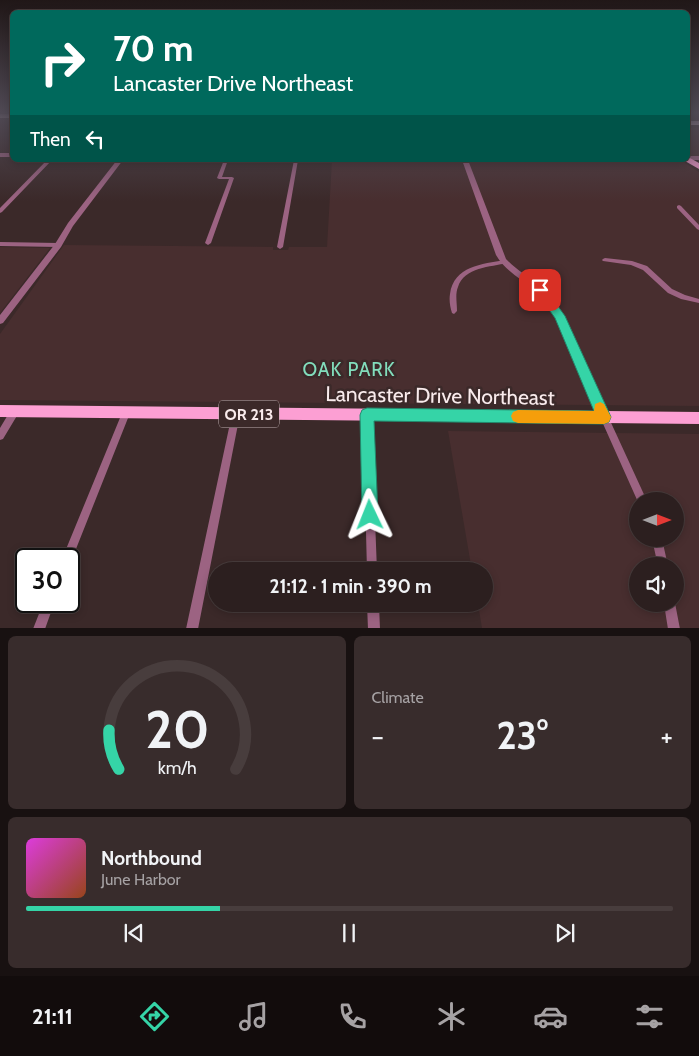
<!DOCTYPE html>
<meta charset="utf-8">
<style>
body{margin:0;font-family:Cabin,sans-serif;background:#382c2c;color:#f1f3f6;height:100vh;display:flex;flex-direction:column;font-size:19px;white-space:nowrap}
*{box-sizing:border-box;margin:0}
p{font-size:16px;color:#a6a2a4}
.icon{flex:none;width:28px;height:28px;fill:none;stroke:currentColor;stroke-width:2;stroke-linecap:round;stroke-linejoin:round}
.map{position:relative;height:628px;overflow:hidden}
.panel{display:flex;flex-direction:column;gap:8px;padding:8px;background:#181111;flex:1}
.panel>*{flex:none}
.guide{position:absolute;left:10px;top:10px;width:680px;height:152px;border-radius:8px;box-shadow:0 2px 8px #0003,0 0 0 1px #483d3d;background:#00695c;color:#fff;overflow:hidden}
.needle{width:32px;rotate:90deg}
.fabs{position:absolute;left:629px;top:492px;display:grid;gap:10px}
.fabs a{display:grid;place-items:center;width:55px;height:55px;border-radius:50%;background:#2c1f1f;box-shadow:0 2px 8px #0003,0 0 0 1px #483d3d;font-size:25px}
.speed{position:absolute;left:15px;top:548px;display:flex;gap:10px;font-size:25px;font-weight:700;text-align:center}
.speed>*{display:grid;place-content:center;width:65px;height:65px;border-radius:50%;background:#2c1f1f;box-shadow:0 2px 8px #0003,0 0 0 1px #483d3d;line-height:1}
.speed .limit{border:2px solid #111;border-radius:8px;background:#fff;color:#111}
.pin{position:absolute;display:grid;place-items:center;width:42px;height:42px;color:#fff;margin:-21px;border-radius:10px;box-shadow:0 2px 8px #0006}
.me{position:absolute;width:55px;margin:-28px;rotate:358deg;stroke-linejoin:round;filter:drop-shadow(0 0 4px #0008)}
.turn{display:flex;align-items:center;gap:18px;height:105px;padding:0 20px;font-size:22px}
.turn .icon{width:65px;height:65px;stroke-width:2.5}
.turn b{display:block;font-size:35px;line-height:42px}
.then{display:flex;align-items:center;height:48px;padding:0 20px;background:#0003;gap:10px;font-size:19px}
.big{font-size:38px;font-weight:700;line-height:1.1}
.panel .widget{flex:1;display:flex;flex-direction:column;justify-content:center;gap:8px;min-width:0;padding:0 18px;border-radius:8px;background:#382c2c}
.panel .dial{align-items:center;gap:0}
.dial svg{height:130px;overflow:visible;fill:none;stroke:#483d3d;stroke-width:7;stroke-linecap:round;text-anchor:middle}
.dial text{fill:#f1f3f6;stroke:none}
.song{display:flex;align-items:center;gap:15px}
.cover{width:60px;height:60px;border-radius:8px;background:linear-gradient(135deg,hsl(300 70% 55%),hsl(20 70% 35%))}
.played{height:5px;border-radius:2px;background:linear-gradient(90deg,#35d4a7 30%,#483d3d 30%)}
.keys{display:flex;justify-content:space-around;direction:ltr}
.heat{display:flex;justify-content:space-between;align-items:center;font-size:28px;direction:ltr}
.panel .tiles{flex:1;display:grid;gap:8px;grid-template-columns:1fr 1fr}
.widget:last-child{grid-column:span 2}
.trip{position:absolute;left:208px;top:562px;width:285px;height:50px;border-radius:25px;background:#2c1f1f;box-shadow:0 2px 8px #0003,0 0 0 1px #483d3d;font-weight:700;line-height:50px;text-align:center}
.menu{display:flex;height:80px;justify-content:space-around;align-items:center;background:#120c0c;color:#a6a2a4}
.menu .icon{width:35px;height:35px}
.menu .on{color:#35d4a7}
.menu b{font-size:22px;color:#f1f3f6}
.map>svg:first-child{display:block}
.built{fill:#482e2f;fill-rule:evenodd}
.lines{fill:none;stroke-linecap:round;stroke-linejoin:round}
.minor{fill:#9c6382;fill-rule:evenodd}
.tertiary{fill:#9c6382;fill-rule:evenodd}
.primary{fill:#fc9fd3;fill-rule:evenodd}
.motorway{fill:#f2d5e4;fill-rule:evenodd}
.route{fill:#35d4a7;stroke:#228a6d}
.slow{fill:#f59e0b}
.labels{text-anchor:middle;stroke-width:5;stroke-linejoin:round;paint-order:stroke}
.shield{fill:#3b2929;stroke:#c0b1b2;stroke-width:1}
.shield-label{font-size:16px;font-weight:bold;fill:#f9ebec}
.neighbourhood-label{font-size:19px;letter-spacing:1px;fill:#82ddbc;stroke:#3b2929}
.near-street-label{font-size:21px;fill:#f9ebec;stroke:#3b2929}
</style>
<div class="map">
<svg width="699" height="629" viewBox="0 0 699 629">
<rect width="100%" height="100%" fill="#3b2929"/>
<path class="built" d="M688,128H699V161L688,153Z
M332,160L682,161L699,172V406L0,400V334L64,245L273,247V250H288L289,247H327Z
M0,247L50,248L0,313Z
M448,431L699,434V628H482L478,604H484V571H472ZM638,501H675V539H638ZM638,566H675V604H638Z"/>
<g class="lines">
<path class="minor" d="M47,160H52L2,212L0,213V208Z
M224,160H228L222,177H232L234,178L211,243L208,245L205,243L229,179H219L217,178Z
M294,160H298L283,247L280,249L277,247Z
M679,205L681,206L699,225V230L697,229L677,208V206Z
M0,242L58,243L61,245L58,247L0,246Z
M605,258L632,261L647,266L672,289L685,295L699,299V303L681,299L668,293L643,270L631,265L603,261L602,260L603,259Z
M505,260L508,262L507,263C491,267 464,267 458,287C455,294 457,303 457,311L454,314L452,313C450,307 449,300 450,294C454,266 482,264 505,260Z
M15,407L18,408L19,411L18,414L3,439L0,440V428L12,408Z
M126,409L129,410L130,413L72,559L71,563L69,564V559H62L122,413L123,410Z
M236,410L239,411L240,414L198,629H186L232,414L233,411Z
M367,411L370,412L371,415L377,571H367L363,415L364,412Z
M604,413L607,414L647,501L638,502L600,417L601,414Z
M652,539H662L668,566H658Z
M44,601H55L45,629H33Z
M675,603L680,629H668L664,604H675Z
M367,604H379L380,629H368Z"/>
<path class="tertiary" d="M0,153H12V157H0Z
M688,156H699V160H688Z
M117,160H123L73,226L61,247L3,323L0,324V315L55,244L68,223Z
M462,160H468L506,259C516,270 529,277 541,286C550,293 557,303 563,314L609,417L608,421L604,422L600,421L556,317C551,308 545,299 537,292C522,279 506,272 496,255Z"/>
<path class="primary" d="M688,157L699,163V169L685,161L688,160Z
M0,405L699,412V424L0,417Z"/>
<path class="motorway" d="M0,114H12V118H0Z
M688,121H699V125H688Z"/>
</g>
<linearGradient id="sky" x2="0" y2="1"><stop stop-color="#201717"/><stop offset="0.56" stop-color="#4f4954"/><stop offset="1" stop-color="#4f4954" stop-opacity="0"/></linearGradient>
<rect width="699" height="201" fill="url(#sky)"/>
<path class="route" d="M540,286L544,287L565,316L611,417L609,422L604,424L374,421L378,515L376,521L370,523L364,521L362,515L360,415L362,410L367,408L594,411L555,318L535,290Z"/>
<path class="slow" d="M600,402L604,404L611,417L609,422L604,424L518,423L513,421L511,416L513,412L518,410L594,411L595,404Z"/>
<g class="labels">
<rect class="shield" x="219" y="400.5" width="60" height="27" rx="4"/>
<g class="shield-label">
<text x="249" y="420">OR 213</text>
</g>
<g class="neighbourhood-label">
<text x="349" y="376">OAK PARK</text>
</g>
<g class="near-street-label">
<text transform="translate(440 396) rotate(1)" y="7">Lancaster Drive Northeast</text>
</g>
</g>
</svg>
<div class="fabs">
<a><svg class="needle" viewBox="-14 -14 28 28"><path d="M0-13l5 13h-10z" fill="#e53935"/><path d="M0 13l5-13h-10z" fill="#a6a2a4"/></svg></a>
<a><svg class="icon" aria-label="sound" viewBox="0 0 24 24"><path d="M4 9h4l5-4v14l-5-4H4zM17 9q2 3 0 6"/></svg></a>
</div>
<div class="speed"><div class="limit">30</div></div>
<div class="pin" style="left:540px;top:290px;background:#d93025"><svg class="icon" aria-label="arrive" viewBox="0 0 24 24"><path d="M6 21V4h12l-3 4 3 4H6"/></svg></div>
<svg class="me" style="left:370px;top:515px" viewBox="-20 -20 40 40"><path d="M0-17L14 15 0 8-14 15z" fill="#35d4a7" stroke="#fff" stroke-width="4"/></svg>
<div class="trip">21:12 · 1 min · 390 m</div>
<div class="guide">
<div class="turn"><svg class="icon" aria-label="right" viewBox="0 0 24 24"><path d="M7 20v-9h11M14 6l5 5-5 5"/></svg><div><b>70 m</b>Lancaster Drive Northeast</div></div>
<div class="then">Then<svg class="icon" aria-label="left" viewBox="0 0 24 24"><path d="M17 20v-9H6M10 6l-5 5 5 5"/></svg></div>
</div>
</div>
<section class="panel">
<div class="tiles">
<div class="widget dial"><svg viewBox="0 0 100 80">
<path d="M14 69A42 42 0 1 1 86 69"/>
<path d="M14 69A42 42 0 0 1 8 45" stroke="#35d4a7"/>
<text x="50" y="56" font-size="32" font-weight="700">20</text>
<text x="50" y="72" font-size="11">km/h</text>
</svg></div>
<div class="widget"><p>Climate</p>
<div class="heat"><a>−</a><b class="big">23°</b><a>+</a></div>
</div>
<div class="widget">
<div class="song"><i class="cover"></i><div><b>Northbound</b><p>June Harbor</p></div></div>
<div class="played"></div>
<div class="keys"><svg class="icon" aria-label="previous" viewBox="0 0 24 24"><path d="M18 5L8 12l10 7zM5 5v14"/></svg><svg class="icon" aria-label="pause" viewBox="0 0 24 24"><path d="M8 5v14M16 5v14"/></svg><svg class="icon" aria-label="next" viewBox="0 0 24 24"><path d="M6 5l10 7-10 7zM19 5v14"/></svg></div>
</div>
</div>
</section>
<nav class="menu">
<b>21:11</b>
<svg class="icon on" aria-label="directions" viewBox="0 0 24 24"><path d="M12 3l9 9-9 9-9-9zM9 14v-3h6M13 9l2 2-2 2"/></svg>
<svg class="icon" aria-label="music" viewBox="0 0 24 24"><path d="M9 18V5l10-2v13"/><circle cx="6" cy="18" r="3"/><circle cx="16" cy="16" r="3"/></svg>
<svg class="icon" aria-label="phone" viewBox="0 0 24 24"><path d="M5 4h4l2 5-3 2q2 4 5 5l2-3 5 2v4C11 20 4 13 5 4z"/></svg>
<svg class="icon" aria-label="climate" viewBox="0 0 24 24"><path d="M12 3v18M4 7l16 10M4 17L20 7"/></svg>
<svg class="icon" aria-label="car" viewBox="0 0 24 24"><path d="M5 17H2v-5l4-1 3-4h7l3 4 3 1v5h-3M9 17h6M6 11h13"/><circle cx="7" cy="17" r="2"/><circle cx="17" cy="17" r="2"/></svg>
<svg class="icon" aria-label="filters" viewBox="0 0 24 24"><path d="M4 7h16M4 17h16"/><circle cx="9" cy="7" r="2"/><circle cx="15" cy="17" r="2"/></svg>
</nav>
